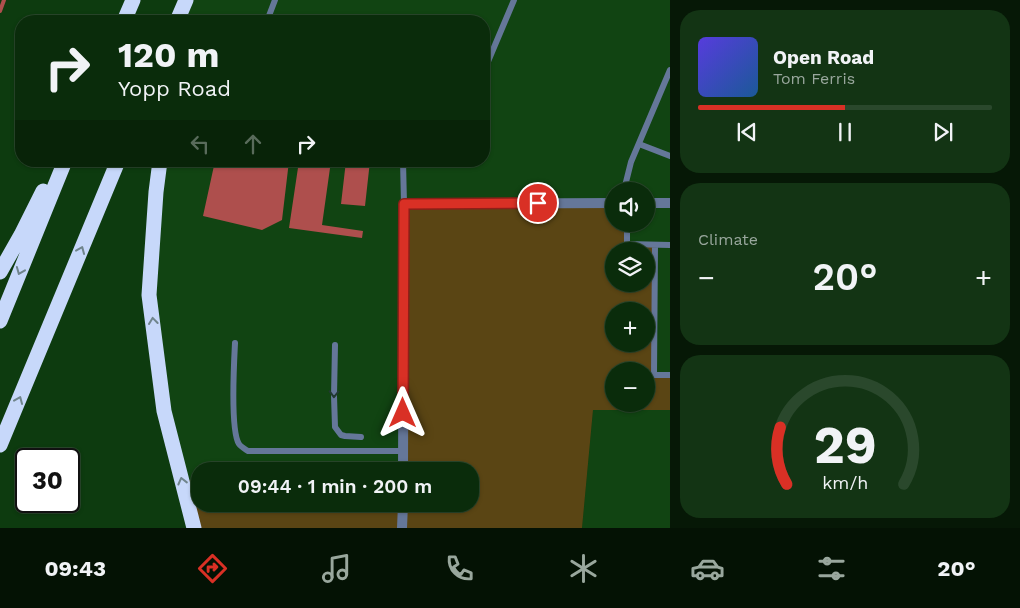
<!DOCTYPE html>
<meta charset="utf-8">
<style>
body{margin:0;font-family:"Work Sans",sans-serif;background:#133414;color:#f1f3f6;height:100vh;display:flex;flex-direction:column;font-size:19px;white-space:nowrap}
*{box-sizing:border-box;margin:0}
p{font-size:16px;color:#99a79d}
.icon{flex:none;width:28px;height:28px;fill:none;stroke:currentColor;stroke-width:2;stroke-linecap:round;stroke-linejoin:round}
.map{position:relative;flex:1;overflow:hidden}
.drawer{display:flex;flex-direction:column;gap:10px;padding:10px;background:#061806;width:350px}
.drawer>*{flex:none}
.guide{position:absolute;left:15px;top:15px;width:475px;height:152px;border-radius:20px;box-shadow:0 1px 4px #0004,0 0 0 1px #2a482c;background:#0a2c0b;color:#f1f3f6;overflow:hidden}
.fabs{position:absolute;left:605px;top:182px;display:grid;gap:10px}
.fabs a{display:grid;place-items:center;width:50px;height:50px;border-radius:50%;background:#0a2c0b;box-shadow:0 1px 4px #0004,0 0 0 1px #2a482c;font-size:25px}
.speed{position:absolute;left:15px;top:448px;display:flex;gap:10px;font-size:25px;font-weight:700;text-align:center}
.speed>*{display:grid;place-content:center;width:65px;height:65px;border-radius:50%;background:#0a2c0b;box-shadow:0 1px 4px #0004,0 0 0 1px #2a482c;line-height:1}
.speed .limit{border:2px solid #111;border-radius:8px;background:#fff;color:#111}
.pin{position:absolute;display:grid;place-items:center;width:42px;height:42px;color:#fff;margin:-21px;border:2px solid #fff;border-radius:50%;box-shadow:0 1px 5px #0007}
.me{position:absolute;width:55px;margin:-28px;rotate:0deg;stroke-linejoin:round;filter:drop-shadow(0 0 4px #0008)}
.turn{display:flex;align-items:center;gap:18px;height:105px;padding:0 20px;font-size:22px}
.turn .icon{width:65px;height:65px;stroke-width:2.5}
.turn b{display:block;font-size:35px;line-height:42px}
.lanes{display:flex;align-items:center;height:48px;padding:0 20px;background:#0003;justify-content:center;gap:25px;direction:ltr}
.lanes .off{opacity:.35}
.big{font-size:38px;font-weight:600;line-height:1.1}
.drawer .widget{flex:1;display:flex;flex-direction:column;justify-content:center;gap:8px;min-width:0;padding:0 18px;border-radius:20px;background:#133414}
.drawer .dial{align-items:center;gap:0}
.dial svg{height:130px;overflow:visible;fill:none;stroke:#2a482c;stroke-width:7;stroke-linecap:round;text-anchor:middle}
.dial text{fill:#f1f3f6;stroke:none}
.song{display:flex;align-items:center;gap:15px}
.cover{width:60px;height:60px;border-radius:8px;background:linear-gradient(135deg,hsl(250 70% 55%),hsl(210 70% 35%))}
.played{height:5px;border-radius:2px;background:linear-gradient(90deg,#d93025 50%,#2a482c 50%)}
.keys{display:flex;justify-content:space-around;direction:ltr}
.heat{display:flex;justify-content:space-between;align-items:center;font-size:28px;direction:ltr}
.trip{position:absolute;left:191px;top:462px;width:288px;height:50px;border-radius:20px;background:#0a2c0b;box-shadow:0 1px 4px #0004,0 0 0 1px #2a482c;font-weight:600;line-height:50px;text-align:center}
.tabs{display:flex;height:80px;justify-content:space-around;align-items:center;background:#041204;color:#99a79d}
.tabs .icon{width:35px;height:35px}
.tabs .selected{color:#d93025}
.tabs b{font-size:22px;color:#f1f3f6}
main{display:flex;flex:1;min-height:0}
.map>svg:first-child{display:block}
.built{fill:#114412;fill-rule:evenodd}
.green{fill:#5a4514;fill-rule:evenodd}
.water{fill:#ae4f4d}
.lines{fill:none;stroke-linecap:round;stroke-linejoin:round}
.stream{stroke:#ae4f4d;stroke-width:4}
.service{stroke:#657799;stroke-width:6}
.minor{stroke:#657799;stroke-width:10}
.motorway{stroke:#c7d8fa;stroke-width:15}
.oneway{stroke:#70858c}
.oneway2{stroke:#223932}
.route-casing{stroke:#8d1f18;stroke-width:12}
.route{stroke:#d93025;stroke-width:9}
</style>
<main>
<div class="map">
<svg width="670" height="528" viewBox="0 0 670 528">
<rect width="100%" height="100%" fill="#0d3b0f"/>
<path class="built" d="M191,0H670V376L646,375V371H614V374L403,471H200V480H182L149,295L160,161H484V21H186ZM614,191H646V224H614ZM614,251H646V284H614ZM614,311H646V344H614Z
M593,410H670V528H582Z"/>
<path class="green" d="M614,203V224H627V244L655,245L654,375H647L670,376V410H593L582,528H194L182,480H200V504H470V471H403L404,204ZM614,251H646V284H614ZM614,311H646V344H614ZM614,371H646V404H614Z"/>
<path class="water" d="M215,161H289L282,220L262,230L203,216Z
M299,161H331L322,225L363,231L362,238L289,228Z
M346,161H370L365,206L341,204Z"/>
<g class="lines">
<path class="stream" d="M0,11L4,0"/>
<path class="service" d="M267,21L275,0
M484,71L514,0
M639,144L670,156
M403,161L404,204
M626,191L625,186L631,162L670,70
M627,224V244L670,245
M655,245L654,375H670
M235,343C234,363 230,430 239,444C241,447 245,449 248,451H403
M335,345L334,396L335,427L341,435L345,436L361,437"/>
<path class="minor" d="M646,203H670
M403,471L404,204L614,203
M402,528L403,504"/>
<path class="motorway" d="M124,21L133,0
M177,21L186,0
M160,161L156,192L149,295L164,411L194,528
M0,272L21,235L43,191
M0,321L65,161
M0,445L118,161"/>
</g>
<defs><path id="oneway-chevron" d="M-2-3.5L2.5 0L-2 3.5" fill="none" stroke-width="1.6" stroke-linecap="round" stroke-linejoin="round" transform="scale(1.25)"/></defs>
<g class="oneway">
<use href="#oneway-chevron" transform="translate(81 250) rotate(-67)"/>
<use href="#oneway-chevron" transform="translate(20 271) rotate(112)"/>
<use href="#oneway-chevron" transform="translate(153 321) rotate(-97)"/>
<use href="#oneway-chevron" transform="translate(19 400) rotate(-67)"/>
<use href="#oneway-chevron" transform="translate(182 481) rotate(-104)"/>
</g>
<use class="oneway2" href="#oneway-chevron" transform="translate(334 394) rotate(91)"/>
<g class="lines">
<defs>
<path id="route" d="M403,413L404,204L538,203"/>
</defs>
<use href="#route" class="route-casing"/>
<use href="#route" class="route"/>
</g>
</svg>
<div class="fabs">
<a><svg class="icon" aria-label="sound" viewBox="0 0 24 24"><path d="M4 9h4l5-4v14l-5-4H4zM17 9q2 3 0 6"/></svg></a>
<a><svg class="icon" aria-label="layers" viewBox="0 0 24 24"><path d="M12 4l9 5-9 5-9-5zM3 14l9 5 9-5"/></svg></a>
<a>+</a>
<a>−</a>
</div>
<div class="speed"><div class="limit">30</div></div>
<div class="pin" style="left:538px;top:203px;background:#d93025"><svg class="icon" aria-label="arrive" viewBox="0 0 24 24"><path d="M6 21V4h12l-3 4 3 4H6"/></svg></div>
<svg class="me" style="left:403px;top:413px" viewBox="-20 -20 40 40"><path d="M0-17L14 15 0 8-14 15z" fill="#d93025" stroke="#fff" stroke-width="4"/></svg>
<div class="trip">09:44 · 1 min · 200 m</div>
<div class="guide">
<div class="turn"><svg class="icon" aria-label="right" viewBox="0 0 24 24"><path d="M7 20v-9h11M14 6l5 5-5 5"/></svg><div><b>120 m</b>Yopp Road</div></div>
<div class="lanes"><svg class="icon off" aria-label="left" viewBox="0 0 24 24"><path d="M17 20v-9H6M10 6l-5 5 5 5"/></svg><svg class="icon off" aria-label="ahead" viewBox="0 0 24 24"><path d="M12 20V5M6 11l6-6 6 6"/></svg><svg class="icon" aria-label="right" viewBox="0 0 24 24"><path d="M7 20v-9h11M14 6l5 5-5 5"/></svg></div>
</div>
</div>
<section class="drawer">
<div class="widget">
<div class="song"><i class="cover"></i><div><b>Open Road</b><p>Tom Ferris</p></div></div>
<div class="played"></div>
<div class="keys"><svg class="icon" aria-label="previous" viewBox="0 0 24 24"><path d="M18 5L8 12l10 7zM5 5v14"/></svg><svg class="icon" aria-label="pause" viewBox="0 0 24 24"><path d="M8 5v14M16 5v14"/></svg><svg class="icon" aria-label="next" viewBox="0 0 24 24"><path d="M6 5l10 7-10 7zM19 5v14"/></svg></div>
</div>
<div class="widget"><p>Climate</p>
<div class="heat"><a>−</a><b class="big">20°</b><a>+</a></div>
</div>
<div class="widget dial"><svg viewBox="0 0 100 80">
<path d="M14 69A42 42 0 1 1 86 69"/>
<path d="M14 69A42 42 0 0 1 10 34" stroke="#d93025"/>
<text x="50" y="56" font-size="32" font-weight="700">29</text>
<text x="50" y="72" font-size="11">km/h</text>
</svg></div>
</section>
</main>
<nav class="tabs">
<b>09:43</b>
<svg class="icon selected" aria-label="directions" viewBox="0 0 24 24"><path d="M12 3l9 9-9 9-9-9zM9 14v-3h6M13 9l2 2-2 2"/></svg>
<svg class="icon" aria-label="music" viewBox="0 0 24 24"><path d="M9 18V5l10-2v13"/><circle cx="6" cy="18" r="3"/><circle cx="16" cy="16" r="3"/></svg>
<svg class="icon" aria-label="phone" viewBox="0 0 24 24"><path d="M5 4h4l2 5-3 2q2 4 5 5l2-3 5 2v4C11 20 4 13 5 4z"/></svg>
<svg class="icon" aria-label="climate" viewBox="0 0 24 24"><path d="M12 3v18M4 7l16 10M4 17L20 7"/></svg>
<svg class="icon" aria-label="car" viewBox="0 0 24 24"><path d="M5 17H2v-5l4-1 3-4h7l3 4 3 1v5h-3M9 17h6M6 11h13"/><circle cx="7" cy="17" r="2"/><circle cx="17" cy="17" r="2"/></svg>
<svg class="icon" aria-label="filters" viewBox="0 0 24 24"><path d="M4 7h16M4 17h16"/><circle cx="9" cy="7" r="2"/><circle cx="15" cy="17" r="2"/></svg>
<b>20°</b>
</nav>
